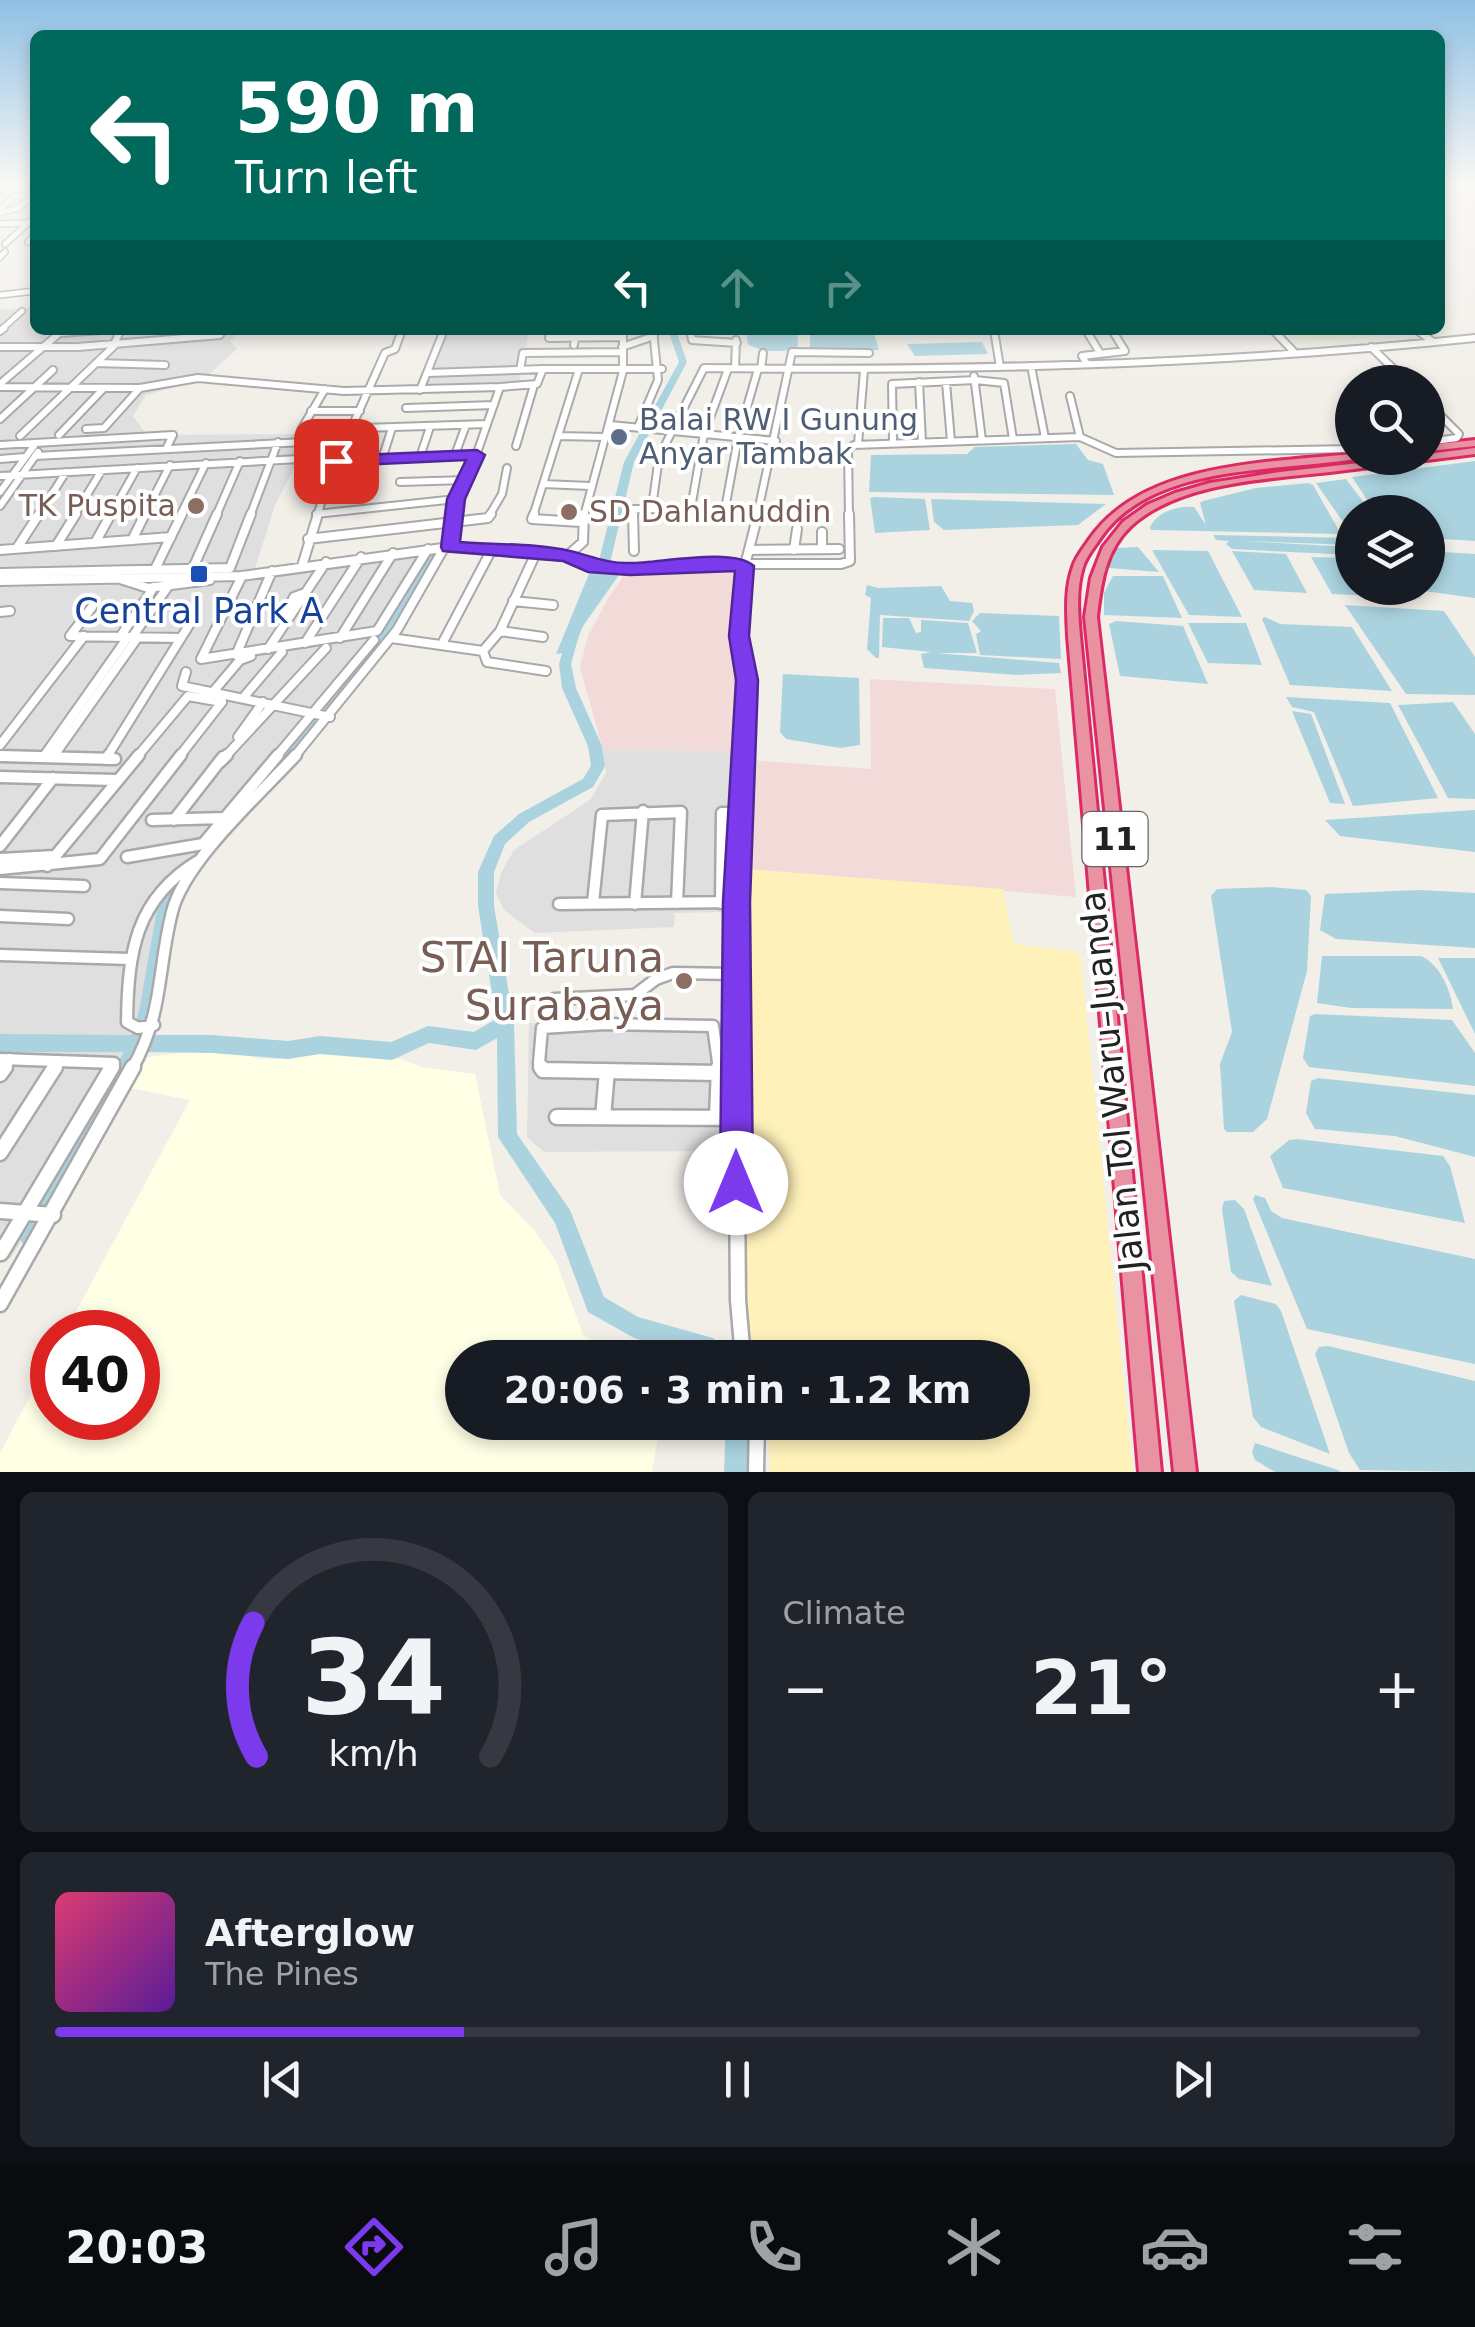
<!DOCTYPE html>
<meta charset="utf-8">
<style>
body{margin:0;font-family:"DejaVu Sans",sans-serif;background:#20242c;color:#f1f3f6;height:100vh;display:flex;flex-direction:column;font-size:38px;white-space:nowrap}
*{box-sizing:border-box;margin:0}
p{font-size:32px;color:#9ea1a6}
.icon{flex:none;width:55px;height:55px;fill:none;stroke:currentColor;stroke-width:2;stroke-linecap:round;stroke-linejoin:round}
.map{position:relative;height:1472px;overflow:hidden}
.sheet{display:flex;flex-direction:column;gap:20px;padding:20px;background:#0d0f14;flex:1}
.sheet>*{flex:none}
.banner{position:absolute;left:30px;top:30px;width:1415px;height:305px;border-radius:15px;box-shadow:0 5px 15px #0003;background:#00695c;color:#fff;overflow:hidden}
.controls{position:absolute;left:1335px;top:365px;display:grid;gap:20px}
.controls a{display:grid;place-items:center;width:110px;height:110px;border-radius:50%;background:#171b24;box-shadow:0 5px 15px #0003;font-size:50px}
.speed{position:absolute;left:30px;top:1310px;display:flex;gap:20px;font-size:50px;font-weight:700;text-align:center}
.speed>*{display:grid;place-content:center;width:130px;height:130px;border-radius:50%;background:#171b24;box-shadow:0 5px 15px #0003;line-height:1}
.speed .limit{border:15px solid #d22;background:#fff;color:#111}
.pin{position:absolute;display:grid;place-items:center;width:85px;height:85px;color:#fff;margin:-42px;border-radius:20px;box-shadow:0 5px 15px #0006}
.me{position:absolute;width:110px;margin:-55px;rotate:0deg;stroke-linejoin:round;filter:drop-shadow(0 0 8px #0008)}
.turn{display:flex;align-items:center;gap:35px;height:210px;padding:0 40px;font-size:45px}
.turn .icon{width:130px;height:130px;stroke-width:2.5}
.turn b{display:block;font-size:70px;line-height:85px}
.lanes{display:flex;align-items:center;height:95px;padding:0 40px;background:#0003;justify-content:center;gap:50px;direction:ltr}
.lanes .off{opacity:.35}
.big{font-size:75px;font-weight:800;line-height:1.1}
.sheet .card{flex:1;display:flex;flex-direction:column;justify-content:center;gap:15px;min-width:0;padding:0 35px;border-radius:15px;background:#20242c}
.sheet .dial{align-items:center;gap:0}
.dial svg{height:260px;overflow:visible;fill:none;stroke:#363941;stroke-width:7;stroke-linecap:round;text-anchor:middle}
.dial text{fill:#f1f3f6;stroke:none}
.song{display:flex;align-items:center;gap:30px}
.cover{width:120px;height:120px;border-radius:15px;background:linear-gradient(135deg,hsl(340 70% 55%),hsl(270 70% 35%))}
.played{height:10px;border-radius:5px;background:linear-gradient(90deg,#7c3aed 30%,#363941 30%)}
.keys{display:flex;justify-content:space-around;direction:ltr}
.heat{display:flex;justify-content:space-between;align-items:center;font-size:55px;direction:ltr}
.sheet .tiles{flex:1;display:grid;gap:20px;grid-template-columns:1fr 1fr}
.card:last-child{grid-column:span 2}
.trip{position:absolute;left:445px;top:1340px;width:585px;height:100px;border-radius:50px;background:#171b24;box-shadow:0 5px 15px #0003;font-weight:800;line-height:100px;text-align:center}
.tabs{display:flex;height:160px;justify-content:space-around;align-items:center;background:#090b0e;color:#9ea1a6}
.tabs .icon{width:70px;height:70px}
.tabs .current{color:#7c3aed}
.tabs b{font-size:45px;color:#f1f3f6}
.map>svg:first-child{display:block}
.residential{fill:#e0dfdf}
.commercial{fill:#f2dad9}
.education{fill:#ffffe5}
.farmland{fill:#eef0d5}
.sand{fill:#fff1ba}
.water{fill:#aad3df}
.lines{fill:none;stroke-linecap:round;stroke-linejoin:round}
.river{fill:#aad3df;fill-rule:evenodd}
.minor-far4-casing{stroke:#a9a9a9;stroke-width:8}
.minor-far3-casing{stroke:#a9a9a9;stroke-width:10}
.minor-far2-casing{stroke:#a9a9a9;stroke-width:12}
.minor-far1-casing{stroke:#a9a9a9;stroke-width:15}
.minor-casing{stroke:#a9a9a9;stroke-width:19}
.highway-casing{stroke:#dc2a67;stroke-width:6}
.minor-far4{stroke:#fff;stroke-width:5}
.minor-far3{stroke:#fff;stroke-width:6}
.minor-far2{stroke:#fff;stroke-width:8}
.minor-far1{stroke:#fff;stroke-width:10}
.minor{stroke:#fff;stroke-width:14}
.highway{fill:#e892a2;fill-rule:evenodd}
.route{fill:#7c3aed;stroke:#51269a;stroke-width:2.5}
.service-dot{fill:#5c6f8a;stroke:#fff;stroke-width:4}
.education-dot{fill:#8d6e63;stroke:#fff;stroke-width:4}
.transit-dot{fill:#1a4fb4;stroke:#fff;stroke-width:4}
.labels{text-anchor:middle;stroke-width:8;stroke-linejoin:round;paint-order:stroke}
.far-service-label{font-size:30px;fill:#4e5e75;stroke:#fff;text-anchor:start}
.far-education-label{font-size:30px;fill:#785e54;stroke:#fff;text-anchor:end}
.shield{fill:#fff;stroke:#646464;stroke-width:2.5}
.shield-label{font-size:32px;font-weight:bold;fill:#222}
.transit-label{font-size:35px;fill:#164399;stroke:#fff}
.street-label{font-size:35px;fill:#222;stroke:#fff}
.near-education-label{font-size:42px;fill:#785e54;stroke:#fff;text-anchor:end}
</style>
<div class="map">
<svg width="1475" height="1472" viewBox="0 0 1475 1472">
<rect width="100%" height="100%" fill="#f2efe9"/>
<path class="residential" d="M35,302V330H240L230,341L237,349L205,378L146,395L133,416L147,435L312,434L275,505L254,572L115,573L109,579L249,578L432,553L388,632L276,771L167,895L161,910L137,1051L10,1259L0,1258V309L28,308Z
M447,330H529L519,386L420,390Z
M603,750L731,751L727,912L675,913L674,927L535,933L504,910L496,893L501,873L514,850L590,800L606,773Z
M727,1021L723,1151L544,1152L527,1137L529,1023Z"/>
<path class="commercial" d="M720,567L734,568L740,581L733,647L741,682L731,751L603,750L580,667L588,636L609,597L625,574Z
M870,679L1055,689L1076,897L746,869L750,760L871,769Z"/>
<path class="education" d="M218,1048L260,1059H291L320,1051L400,1059L421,1067L475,1074L500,1195L534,1230L556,1261L583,1335L624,1357L462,1358V1422L660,1423L652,1472H0V1453L52,1355V1418H138V1332H65L190,1100L130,1088L148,1057Z"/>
<path class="farmland" d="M1281,330H1402V333L1297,342Z"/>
<path class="sand" d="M746,869L1003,889L1014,944L1080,952L1133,1472H770L767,1423L1012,1422V1358L753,1357L747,1310Z"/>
<path class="water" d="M746,330H797L798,346C786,354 760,352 748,344Z
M810,330H873L879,350H810Z
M982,342L988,354L915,356L907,344Z
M1076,444L1088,460L1103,464L1114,495L869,492L871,455L967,454L975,447Z
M1475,461V541L1428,538V512H1375L1352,477Z
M1346,479L1371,512H1352V535L1316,483Z
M1308,483L1313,485L1341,534L1151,530L1150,527C1157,512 1178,505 1194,507L1206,525L1200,503L1203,501L1256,488Z
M875,497L925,499L930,530L875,533L870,498Z
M931,499L1106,504L1078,525L944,530L934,522Z
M1213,535L1352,538V545L1242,541L1352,547V555L1232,549L1226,544L1229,541L1216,540Z
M1138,547L1159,572L1108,568L1117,548Z
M1152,550L1208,551L1242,617L1189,615Z
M1232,551L1286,554L1307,593L1254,590Z
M1428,551L1475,554V598L1424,591L1421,588H1428Z
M1311,557L1352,558V588H1414L1421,598L1332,594Z
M591,569L621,572L583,626L573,651L556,654Z
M1113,576H1163L1182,618L1104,615V593Z
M867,585L878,588L941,586L950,601L972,603L974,611L969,621L880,615L879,658H876L867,649L871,598L865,595Z
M1345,605L1444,611L1475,657V695L1406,694Z
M980,613L1059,616L1061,659L980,655L976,634L981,631L972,621Z
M1265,617L1280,624L1352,627L1392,691L1290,685L1262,619Z
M883,618H909L916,633L921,632V620L968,623L977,653H936L1059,663L1061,673L1017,675L924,668L921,654L931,652L882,647Z
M1116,621L1183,626L1208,684L1120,676L1109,624Z
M1188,623H1246L1262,665L1208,663Z
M783,674L859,678L860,745L840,748L786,739L780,732Z
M1286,697L1390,703L1438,798L1353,806L1314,712L1292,707Z
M1453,702L1475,734V799L1448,798L1398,705Z
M1292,711L1311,714L1345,804L1330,803Z
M1475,810V852L1340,836L1325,820Z
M1271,887L1306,890L1311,896L1307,971L1267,1119L1253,1132H1227L1224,1129L1220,1064L1232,1032L1211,896L1217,889Z
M1419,890L1475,893V948L1336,939L1320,930L1325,894Z
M1322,956H1421C1440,964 1451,991 1453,1009L1351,1008L1317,1003Z
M1438,958H1475V1034Z
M1315,1014L1452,1020L1475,1053V1086L1309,1067L1303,1058L1310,1016Z
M1318,1078L1475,1095V1157L1395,1136L1315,1129L1306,1113L1311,1081Z
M1297,1139L1443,1156L1450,1166L1465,1223L1283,1188L1270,1156L1289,1140Z
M1255,1195L1265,1198L1271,1211L1282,1218L1475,1259V1364L1307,1329L1253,1199Z
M1235,1200L1244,1209L1272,1286L1239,1279L1231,1272L1222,1209L1224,1201Z
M1241,1295L1276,1304L1281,1311L1330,1454L1261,1427L1253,1417L1234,1301Z
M1328,1346L1475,1381V1472L1360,1470L1349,1453L1315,1354L1319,1347Z
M1255,1443L1338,1470L1341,1472H1275L1255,1460L1252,1452Z"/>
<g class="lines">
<path class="river" d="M668,330H676L687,362L634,462L606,580L604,583H596L594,580L624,462L679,362Z
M433,547L439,550L389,639L287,769H277L275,765L277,761L380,634L427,550Z
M573,631L579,635L571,664L576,688L602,746L605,766L593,787L529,822L505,844L494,872V906L514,1023L517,1134L570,1210L604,1297L638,1317L713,1338L726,1350L729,1358H701L634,1338L588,1312L555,1223L498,1137L497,1038L476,1050L429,1043L392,1060L320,1054L288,1059L212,1053L143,1052L36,1243L29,1246L22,1243L19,1236L22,1229L124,1052H0V1034L132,1035L139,1011L159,898L186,862L191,861L196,862L199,867L175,900L157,1011L149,1035H212L288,1041L320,1036L391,1042L428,1026L474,1032L496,1019L478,906V872L494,836L519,814L583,779L591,766L588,746L562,688L559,664L567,635Z
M726,1422H748V1472H724Z"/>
<defs>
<path id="minor-far4" d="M0,190L5,185
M0,209L14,196H32
M0,213L19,208L32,196
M0,224L27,223
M28,242L35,236
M5,244L35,217
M0,257L5,252
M0,295L35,291
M1,330L22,311"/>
<path id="minor-far3" d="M550,330L549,338L620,337
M994,330L1000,367
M1086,330L1100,353
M1273,330L1294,352
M1417,330L1433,342
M0,331L4,328
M59,333L102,330
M691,334L692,340L737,343
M114,344L121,330
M574,345L577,330
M0,347H78L220,335L222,330
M622,347L654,336
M1371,347L1407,382
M96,363L165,365
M1087,364L1082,356L1125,351L1112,330
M1031,366L1045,438
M735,368L736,340
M761,369L763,353
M520,370L523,353L623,352
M427,373L543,369
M974,376L982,440
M919,382L922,442
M946,382L951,441
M0,384L63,330
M0,387L140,388L198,378L344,391L500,387
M325,389L301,430L487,424
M420,390L444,330
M1070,396L1080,437
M1428,403L1459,434L1457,438L1428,442
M406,408L494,405
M311,411H360
M0,419L53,370
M610,425L776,441
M638,427L658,380L653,330
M86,429L104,428L140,388
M59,435L104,388
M20,436L115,345
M559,436L605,437
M893,443L892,384L975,380L1004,383L1013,439
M858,444L864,370
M0,445L173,435L166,449
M516,446L534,385
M455,455L466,425
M35,456L304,442
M420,457L430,427
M0,459L25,457
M382,459L392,428
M336,461L477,455
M0,476L299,459
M328,480L385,353L395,349L402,330
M400,482L467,480
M543,484L590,486
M0,492L36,443
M0,506L38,452
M652,507L659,457L704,368C961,371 1219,365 1475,338
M691,508L704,434L728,369
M725,509L738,438L758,369
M316,514L456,499
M38,516L66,472
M74,516L102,470
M110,516L137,468
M144,516L170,465
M180,516L206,463
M216,516L240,461
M250,516L278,442
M317,516L324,494
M455,516L500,387L537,384L543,369H662
M489,516L502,494L507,468
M533,516L579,369
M584,516L623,371V330
M633,516V509L760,510
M757,516L792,352L869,353
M849,516L848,450L854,445L1080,437L1116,453L1352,449"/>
<path id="minor-far2" d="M534,514L532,519L581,522
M633,514L634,551
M822,532V549
M308,539L488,518L491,514
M132,540L145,514
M95,543L111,514
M56,546L76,514
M450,547L455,514
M17,548L39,514
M0,550L171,537
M749,550L839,549
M794,550L797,529
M567,556L583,542L584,514
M302,566L318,514
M156,567L182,514
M193,568L217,514
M0,573L230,568L251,514
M242,576L201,659L377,631L428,549
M114,577L148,588L210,580
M0,581L242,576L450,547L567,556L588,566L630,570L702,564H841L850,561L849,514
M513,601L553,605
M92,607L70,636L181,638L196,614
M0,612L10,611
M284,616L294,597L305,593
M500,631L543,637
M120,637L154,587
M132,637L167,588
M340,638L393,553
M391,638L483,651L487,662L546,671
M443,642L492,549
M305,643L361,557
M268,649L326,562
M483,651L500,631L536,553
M236,655L272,571
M186,672L182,686L330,717
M212,693L240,660L251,656
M243,698L282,652
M238,737L263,702
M0,745L84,636
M0,756L39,757
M44,756L128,637
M53,757L138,637
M107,757L181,638
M137,757L188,696L222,702L179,757
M225,757L326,648
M276,757L374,640
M294,757L397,630L444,548
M744,757L747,680L739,646L745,565L758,514"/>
<path id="minor-far1" d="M0,756L115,759
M106,759L109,755
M220,762L227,755
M0,777L115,780
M152,820L224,818
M174,820L223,757
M0,846L53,778
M127,857L203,844L278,755
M0,859L54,856
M47,866L139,755
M0,869L100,859L181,755
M0,883L84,886
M593,903L602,815L681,812L677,903
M721,903L722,813H740
M559,904L736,902
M635,904L643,811
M0,916L68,919
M0,955L129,959
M554,999L635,995L656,979L673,973L735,974
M154,1025L138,1028L127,1022C128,953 135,899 198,861
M0,1059L114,1063L110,1069
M3,1069L10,1059
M54,1069L59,1061
M132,1069C164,1012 157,971 172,912C184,862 260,794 296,755
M542,1069L539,1063L542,1028L605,1024L713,1026L719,1069
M736,1069L735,974L744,755"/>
<path id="minor" d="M541,1067L543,1070L718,1073
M736,1067L738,1300L743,1358
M0,1074L5,1067
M557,1117L737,1118
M603,1117L607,1071
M717,1118L719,1067
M0,1153L55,1067
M0,1211L53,1215
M1,1253L112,1067
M0,1304L133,1067
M756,1472L757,1422"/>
<path id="highway" d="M1475,440V446L1428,451V445Z
M1475,448V454C1427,460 1378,466 1330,472C1268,479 1179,482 1131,526C1105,550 1101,584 1097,617L1196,1472H1174L1085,617L1091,578L1103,547L1123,522L1147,505L1175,493L1210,483L1280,472L1404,458H1428V454Z
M1352,454V458H1356L1355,459C1275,472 1150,463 1099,540C1093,549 1086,557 1083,567C1076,589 1078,613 1080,636L1161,1472H1139L1068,636C1067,613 1065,589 1073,567C1076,557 1083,549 1089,540C1142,462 1267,463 1352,454Z"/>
</defs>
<use href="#minor-far4" class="minor-far4-casing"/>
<use href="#minor-far3" class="minor-far3-casing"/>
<use href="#minor-far2" class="minor-far2-casing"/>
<use href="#minor-far1" class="minor-far1-casing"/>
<use href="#minor" class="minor-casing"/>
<use href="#highway" class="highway-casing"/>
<use href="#minor-far4" class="minor-far4"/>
<use href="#minor-far3" class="minor-far3"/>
<use href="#minor-far2" class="minor-far2"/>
<use href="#minor-far1" class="minor-far1"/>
<use href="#minor" class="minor"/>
<use href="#highway" class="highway"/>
</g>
<linearGradient id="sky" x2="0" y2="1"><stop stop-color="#8fc0e4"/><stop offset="0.47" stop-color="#f9f8f5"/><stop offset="1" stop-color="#f9f8f5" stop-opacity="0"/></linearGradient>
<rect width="1475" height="392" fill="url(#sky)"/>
<path class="route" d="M477,450L485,455L465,499L460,542C495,545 536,543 570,551C591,556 608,564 631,563C660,563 733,547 754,566L749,636L758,680L750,902L753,1183L748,1195L736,1200L725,1195L720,1183L723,902L736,680L729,636L735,571L630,575L588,572L563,561L443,551L441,547L447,499L466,460L336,466L328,461L336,456Z"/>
<circle class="service-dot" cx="619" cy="437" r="10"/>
<g class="education-dot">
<circle cx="196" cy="506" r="10"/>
<circle cx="569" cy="512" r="10"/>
<circle cx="684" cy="981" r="10"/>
</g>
<rect class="transit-dot" x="189" y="564" width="20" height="20" rx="5"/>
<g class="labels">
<g class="far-service-label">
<text x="639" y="430">Balai RW I Gunung<tspan x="639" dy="34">Anyar Tambak</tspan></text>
</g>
<g class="far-education-label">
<text x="176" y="516">TK Puspita</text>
<text x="589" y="522" text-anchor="start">SD Dahlanuddin</text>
</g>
<rect class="shield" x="1082.5" y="812" width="65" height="54" rx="8"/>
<g class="shield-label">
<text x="1115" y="850">11</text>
</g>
<g class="transit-label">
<text x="199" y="623">Central Park A</text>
</g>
<g class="street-label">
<text transform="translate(1112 1081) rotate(-96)" y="12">Jalan Tol Waru–Juanda</text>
</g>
<g class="near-education-label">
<text x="664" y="972">STAI Taruna<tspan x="664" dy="48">Surabaya</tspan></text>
</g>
</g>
</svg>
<div class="controls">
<a><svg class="icon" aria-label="search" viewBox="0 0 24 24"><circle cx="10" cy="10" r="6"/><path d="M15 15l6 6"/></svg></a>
<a><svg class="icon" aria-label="layers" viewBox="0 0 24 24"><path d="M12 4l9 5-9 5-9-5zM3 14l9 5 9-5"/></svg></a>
</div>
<div class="speed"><div class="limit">40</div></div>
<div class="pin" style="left:336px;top:461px;background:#d93025"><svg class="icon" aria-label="arrive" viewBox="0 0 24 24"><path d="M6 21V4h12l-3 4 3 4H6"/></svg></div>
<svg class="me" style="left:736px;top:1183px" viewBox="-20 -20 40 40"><circle r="19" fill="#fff"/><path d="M0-13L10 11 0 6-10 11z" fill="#7c3aed"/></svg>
<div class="trip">20:06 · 3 min · 1.2 km</div>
<div class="banner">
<div class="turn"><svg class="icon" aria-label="left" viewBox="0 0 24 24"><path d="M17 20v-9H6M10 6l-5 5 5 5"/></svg><div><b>590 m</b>Turn left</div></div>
<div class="lanes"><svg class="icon" aria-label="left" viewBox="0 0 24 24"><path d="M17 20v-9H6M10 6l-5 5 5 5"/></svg><svg class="icon off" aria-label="ahead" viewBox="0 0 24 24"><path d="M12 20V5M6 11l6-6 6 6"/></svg><svg class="icon off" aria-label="right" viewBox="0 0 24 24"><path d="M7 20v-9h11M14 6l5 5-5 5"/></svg></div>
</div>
</div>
<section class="sheet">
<div class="tiles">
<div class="card dial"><svg viewBox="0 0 100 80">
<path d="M14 69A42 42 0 1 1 86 69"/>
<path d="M14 69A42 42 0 0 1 13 28" stroke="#7c3aed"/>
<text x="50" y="56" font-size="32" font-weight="700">34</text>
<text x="50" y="72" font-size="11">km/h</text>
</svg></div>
<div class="card"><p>Climate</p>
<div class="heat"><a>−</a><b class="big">21°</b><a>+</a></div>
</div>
<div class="card">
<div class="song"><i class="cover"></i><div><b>Afterglow</b><p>The Pines</p></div></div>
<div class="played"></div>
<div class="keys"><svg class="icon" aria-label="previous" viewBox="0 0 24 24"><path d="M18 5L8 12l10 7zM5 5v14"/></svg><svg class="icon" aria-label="pause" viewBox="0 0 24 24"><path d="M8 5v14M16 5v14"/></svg><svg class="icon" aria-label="next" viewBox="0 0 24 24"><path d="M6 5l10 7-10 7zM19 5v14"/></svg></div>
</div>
</div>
</section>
<nav class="tabs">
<b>20:03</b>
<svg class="icon current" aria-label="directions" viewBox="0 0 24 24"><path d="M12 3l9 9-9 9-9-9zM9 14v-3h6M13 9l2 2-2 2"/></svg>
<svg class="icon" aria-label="music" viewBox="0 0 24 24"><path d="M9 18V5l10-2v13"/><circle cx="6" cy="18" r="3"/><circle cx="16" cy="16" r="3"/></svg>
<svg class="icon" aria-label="phone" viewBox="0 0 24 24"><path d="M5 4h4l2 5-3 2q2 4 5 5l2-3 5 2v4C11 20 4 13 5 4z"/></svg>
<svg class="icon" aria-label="climate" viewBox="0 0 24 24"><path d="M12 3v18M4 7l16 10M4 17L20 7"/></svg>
<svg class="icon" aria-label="car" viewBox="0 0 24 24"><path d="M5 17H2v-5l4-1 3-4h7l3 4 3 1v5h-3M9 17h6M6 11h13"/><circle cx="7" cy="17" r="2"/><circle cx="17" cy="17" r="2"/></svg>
<svg class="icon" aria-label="filters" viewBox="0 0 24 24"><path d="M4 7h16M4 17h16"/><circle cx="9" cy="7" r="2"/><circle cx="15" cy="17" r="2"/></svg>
</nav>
